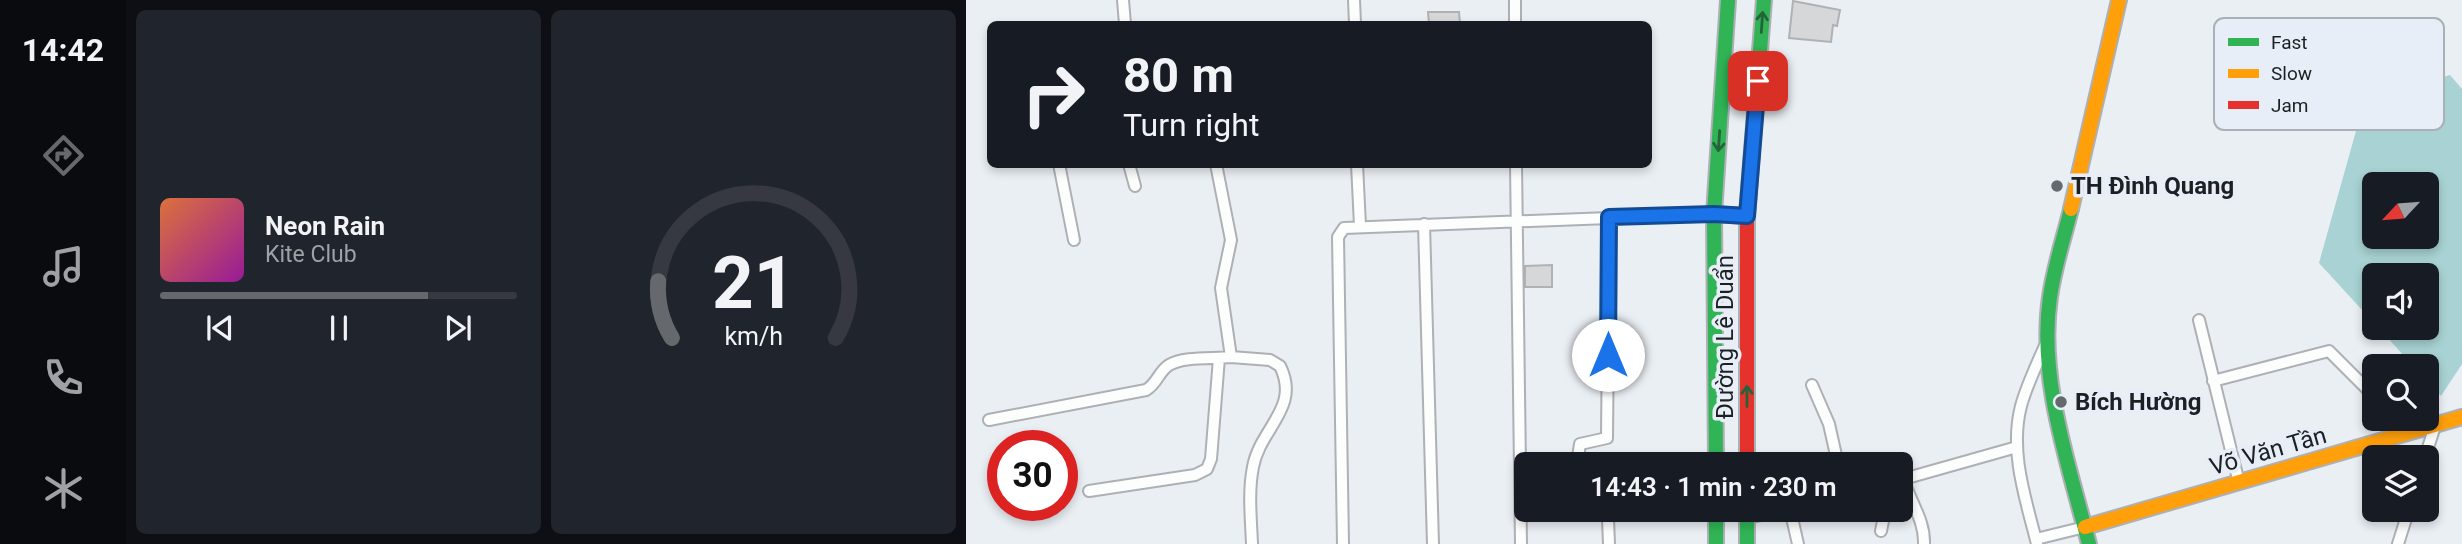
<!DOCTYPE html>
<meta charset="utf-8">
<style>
body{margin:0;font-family:Roboto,sans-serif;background:#20242c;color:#f1f3f6;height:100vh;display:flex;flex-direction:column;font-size:26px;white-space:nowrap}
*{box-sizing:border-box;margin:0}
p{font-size:23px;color:#9ea1a6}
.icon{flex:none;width:38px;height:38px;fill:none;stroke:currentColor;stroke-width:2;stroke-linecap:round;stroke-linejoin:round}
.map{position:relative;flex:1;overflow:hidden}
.drawer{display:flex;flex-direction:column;gap:10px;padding:10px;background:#0d0f14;width:840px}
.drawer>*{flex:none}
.top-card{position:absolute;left:21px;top:21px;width:665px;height:147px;border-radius:10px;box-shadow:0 4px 10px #0003;background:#171b24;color:#f1f3f6;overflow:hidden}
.needle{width:46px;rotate:244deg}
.controls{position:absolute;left:1396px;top:172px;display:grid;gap:14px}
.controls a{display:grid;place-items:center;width:77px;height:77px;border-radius:10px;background:#171b24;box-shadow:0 4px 10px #0003;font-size:35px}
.speed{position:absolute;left:21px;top:430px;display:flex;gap:14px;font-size:35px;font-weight:700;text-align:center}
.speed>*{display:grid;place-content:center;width:91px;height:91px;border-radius:50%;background:#171b24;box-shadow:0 4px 10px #0003;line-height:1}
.speed .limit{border:10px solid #d22;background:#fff;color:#111}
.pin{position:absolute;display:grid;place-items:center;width:60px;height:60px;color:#fff;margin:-30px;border-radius:14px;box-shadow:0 4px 10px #0006}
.me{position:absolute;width:77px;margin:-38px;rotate:0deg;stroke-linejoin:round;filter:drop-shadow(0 0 5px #0008)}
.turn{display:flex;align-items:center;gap:24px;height:147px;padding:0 21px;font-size:32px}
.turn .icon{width:91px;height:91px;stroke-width:2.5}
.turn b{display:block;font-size:49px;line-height:60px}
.drawer .widget{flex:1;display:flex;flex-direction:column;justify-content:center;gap:10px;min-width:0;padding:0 24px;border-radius:10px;background:#20242c}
.drawer .dial{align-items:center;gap:0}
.dial svg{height:182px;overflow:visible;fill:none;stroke:#363941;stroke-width:7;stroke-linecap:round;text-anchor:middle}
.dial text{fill:#f1f3f6;stroke:none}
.song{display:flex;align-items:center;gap:21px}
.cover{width:84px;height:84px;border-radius:10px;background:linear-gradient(135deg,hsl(20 70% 55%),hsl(300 70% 35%))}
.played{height:7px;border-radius:4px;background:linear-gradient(90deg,#65686c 75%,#363941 75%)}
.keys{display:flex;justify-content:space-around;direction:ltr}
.drawer .tiles{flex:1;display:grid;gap:10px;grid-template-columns:repeat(2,1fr)}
.trip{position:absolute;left:548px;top:452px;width:399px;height:70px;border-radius:10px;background:#171b24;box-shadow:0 4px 10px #0003;font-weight:600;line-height:70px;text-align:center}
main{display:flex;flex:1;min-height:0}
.tab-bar{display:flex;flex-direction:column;width:126px;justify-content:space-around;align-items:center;background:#090b0e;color:#9ea1a6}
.tab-bar .icon{width:49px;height:49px}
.tab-bar .on{color:#65686c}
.tab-bar b{font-size:32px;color:#f1f3f6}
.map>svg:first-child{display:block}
.water{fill:#a8d2d3;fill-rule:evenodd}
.building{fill:#d6d7d8;stroke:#b0b1b2;stroke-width:2}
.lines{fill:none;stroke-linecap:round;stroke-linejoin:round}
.street-casing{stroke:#adb0b4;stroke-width:14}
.fast-casing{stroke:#adb0b4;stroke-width:18}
.slow-casing{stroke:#adb0b4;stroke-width:18}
.jam-casing{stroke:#adb0b4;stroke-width:18}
.street{stroke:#fcfdfd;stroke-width:10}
.fast{stroke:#30b455;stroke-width:14}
.slow{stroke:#ff9f0a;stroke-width:14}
.jam{stroke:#e5322d;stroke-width:14}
.oneway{stroke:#26633a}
.route-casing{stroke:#114b97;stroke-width:18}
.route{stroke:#1a73e8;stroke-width:12}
.poi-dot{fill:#65686c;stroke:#e7eef7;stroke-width:2.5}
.labels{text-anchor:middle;stroke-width:7;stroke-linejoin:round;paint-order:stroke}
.poi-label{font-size:24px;font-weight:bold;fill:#1d2023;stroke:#e7eef7;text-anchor:start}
.street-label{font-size:24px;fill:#1d2023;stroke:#e7eef7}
.key{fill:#e7eef7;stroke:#aab0b7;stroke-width:2}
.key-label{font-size:19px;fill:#1d2023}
</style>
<main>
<nav class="tab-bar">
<b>14:42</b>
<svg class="icon on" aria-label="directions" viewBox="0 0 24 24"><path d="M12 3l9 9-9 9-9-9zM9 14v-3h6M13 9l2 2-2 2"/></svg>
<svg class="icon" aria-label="music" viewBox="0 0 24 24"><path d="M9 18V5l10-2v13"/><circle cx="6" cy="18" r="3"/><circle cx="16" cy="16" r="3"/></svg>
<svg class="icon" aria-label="phone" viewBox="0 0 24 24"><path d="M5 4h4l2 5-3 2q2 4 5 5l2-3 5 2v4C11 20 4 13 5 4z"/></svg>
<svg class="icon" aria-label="climate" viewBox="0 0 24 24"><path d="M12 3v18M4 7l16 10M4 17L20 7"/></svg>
</nav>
<section class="drawer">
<div class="tiles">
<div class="widget">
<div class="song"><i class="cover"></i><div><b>Neon Rain</b><p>Kite Club</p></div></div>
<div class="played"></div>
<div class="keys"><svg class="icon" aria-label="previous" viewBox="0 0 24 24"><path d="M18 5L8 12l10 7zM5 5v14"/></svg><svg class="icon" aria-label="pause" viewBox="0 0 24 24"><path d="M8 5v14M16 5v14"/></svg><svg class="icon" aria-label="next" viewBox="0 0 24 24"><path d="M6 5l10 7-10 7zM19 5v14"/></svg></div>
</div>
<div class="widget dial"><svg viewBox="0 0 100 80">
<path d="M14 69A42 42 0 1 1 86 69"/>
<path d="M14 69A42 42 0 0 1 8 44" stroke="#65686c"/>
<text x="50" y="56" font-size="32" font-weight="700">21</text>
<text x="50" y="72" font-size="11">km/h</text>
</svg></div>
</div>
</section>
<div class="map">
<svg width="1496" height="544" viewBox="0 0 1496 544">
<rect width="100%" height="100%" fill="#eaeff4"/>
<path class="water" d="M1484,75L1496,89V364L1475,396L1461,381V366H1447L1412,327H1461V275H1409V324L1353,263L1399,99ZM1409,184H1461V236H1409Z"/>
<path class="building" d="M827,1L874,10L871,26L867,25L865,42L823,38Z
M462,12H493L494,24H463Z
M586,265V287H559V266Z"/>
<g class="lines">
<defs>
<path id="street" d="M157,0L159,24
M388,0L389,24
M549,0V24
M93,164L108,240
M163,164L169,186
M250,164L265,240L255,288L265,357L304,360L314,366C335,408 294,428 287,467C282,492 285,518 286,544
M391,164L394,226
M550,164L555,544
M458,224L467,544
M1233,320L1273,483
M1247,381L1363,351L1409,397
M846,385L863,424L872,464
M1428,418L1442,433
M23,420L180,390C191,384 193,371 203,365C218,356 247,359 265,357
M1459,457L1469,426
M611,464L614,444L641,438L643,217
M934,480L1051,447
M938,480C944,502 959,520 958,544
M123,491L229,475L241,469L245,459L253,358
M824,509L832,544
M781,518L824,509
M642,519L643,544
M915,531L918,516L926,509
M1070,539L1119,527
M377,544L372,237L378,228L748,214
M1071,544C1060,500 1043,452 1055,406C1061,384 1072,362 1081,341
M1432,544L1443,509"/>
<path id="fast" d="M785,164L798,0
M1105,209C1098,238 1088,267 1084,297C1072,379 1103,465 1123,544
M750,464L748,214L762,0
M750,509V544
M781,509V544"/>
<path id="slow" d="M1105,209L1153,0
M1119,527L1496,417"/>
<path id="jam" d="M748,214L781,216
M781,464V216L785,164"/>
</defs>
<use href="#street" class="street-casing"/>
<use href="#fast" class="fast-casing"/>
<use href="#slow" class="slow-casing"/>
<use href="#jam" class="jam-casing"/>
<use href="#street" class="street"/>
<use href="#fast" class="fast"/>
<use href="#slow" class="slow"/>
<use href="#jam" class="jam"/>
</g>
<defs><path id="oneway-shaft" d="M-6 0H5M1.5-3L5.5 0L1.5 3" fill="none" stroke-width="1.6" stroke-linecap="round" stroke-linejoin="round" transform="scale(1.75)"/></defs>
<g class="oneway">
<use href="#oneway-shaft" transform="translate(796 22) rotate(-86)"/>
<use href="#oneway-shaft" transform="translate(753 141) rotate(94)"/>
<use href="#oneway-shaft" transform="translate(781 396) rotate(-90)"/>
</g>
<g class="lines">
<defs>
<path id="route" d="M642,355L643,217L748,214L781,216L792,81"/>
</defs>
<use href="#route" class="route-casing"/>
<use href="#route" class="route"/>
</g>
<g class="poi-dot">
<circle cx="1091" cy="186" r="7"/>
<circle cx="1095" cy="402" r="7"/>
</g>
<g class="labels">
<g class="poi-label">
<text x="1105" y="194">TH Đình Quang</text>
<text x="1109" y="410">Bích Hường</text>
</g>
<g class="street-label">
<text transform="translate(759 337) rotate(-90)" y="8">Đường Lê Duẩn</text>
<text transform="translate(1302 451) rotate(-16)" y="8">Võ Văn Tần</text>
</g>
</g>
<rect x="1248" y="18" width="230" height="112" rx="10" class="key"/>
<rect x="1262" y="38" width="31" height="8" fill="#30b455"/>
<rect x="1262" y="69" width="31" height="9" fill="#ff9f0a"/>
<rect x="1262" y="101" width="31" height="8" fill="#e5322d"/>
<g class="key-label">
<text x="1305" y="49">Fast</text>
<text x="1305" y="80">Slow</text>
<text x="1305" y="112">Jam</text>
</g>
</svg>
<div class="controls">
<a><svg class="needle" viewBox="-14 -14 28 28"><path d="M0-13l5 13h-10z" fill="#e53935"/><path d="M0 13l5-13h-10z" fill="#9ea1a6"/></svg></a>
<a><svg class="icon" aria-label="sound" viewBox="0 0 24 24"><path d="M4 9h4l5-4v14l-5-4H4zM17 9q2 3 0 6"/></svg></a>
<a><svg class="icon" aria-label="search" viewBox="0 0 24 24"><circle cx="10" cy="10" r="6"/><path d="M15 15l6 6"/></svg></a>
<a><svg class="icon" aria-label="layers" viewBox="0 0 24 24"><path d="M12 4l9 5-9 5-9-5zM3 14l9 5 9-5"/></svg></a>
</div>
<div class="speed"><div class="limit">30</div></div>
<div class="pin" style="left:792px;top:81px;background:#d93025"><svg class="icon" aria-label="arrive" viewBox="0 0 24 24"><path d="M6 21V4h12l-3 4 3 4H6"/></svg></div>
<svg class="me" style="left:642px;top:355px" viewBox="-20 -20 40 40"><circle r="19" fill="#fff"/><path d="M0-13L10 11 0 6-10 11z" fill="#1a73e8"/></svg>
<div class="trip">14:43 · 1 min · 230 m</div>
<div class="top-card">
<div class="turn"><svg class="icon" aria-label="right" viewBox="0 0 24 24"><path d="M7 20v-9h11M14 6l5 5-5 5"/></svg><div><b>80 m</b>Turn right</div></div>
</div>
</div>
</main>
